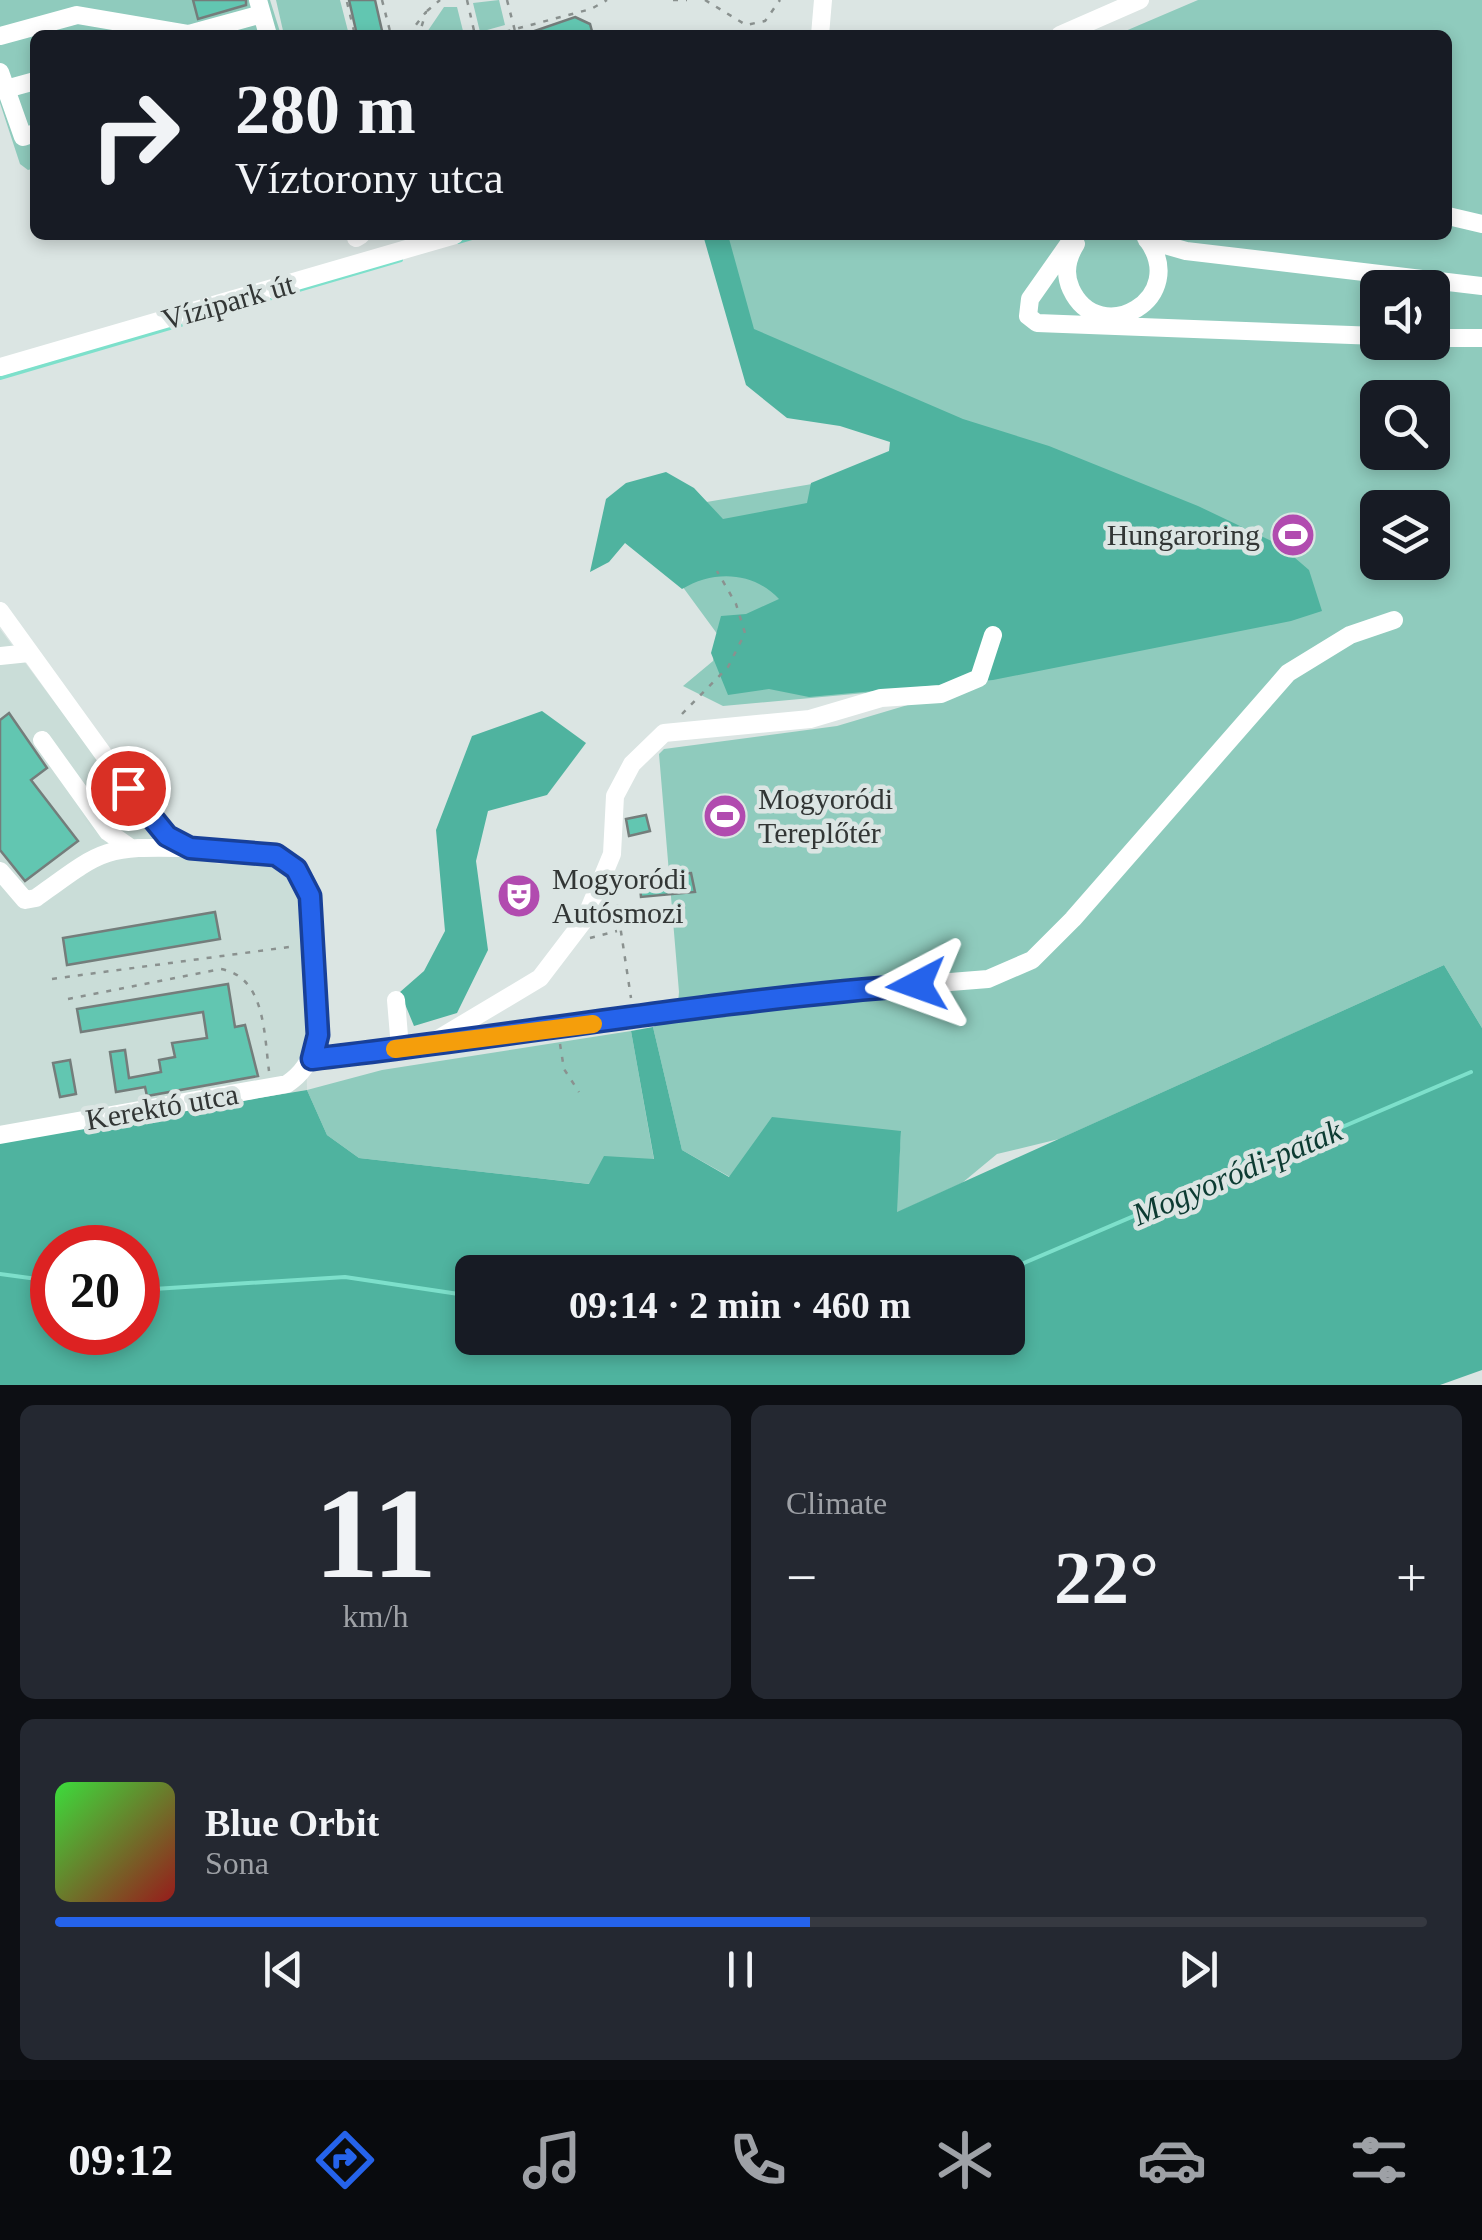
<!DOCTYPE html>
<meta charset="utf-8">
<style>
body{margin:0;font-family:"Times New Roman",serif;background:#242831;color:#f1f3f6;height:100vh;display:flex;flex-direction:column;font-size:38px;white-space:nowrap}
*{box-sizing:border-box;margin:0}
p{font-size:32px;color:#9ea1a6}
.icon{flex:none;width:55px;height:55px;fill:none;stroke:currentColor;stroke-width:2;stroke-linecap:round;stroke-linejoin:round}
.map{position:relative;height:1385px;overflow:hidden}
.panel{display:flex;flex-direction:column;gap:20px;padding:20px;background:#0d0f14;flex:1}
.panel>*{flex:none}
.banner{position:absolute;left:30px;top:30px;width:1422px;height:210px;border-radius:15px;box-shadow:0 5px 15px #0003;background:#171b24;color:#f1f3f6;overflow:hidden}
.fabs{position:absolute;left:1360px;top:270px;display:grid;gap:20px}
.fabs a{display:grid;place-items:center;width:90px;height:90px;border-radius:15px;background:#171b24;box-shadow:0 5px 15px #0003;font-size:50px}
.speed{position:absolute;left:30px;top:1225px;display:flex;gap:20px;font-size:50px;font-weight:700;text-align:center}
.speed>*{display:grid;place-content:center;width:130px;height:130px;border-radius:50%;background:#171b24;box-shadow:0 5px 15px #0003;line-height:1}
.speed .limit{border:15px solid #d22;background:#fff;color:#111}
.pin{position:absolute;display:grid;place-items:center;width:85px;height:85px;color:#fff;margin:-42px;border:5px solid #fff;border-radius:50%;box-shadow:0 2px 10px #0007}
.me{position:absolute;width:110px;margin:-55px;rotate:266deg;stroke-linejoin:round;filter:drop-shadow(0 0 8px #0008)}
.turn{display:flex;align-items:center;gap:35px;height:210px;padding:0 40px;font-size:45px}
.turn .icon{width:130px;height:130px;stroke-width:2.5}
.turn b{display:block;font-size:70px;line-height:85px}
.big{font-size:75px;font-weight:700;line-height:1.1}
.panel .widget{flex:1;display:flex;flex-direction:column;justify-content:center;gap:15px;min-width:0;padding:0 35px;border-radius:15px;background:#242831}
.panel .dial{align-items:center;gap:0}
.dial b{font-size:130px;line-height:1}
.song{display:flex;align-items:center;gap:30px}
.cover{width:120px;height:120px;border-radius:15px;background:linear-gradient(135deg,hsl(120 70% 55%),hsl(0 70% 35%))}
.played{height:10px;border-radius:5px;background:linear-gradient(90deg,#2563eb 55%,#363941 55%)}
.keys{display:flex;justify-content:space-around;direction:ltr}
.heat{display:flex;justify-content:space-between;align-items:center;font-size:55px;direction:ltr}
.panel .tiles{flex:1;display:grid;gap:20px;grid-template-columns:1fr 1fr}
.widget:last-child{grid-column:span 2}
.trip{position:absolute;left:455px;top:1255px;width:570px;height:100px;border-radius:15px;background:#171b24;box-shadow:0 5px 15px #0003;font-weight:700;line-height:100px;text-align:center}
.dock{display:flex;height:160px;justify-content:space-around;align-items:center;background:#090b0e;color:#9ea1a6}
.dock .icon{width:70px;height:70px}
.dock .on{color:#2563eb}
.dock b{font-size:45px;color:#f1f3f6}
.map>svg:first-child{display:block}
.built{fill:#caddd8}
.green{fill:#8fcbbd;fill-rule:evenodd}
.forest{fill:#4fb39f;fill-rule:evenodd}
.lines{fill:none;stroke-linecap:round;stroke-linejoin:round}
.stream{stroke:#7de0cb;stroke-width:4}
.building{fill:#62c6b1;stroke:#747d7b;stroke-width:2.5}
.path{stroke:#8a918f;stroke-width:2.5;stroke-dasharray:5 8;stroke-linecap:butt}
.minor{stroke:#fff;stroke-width:18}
.route-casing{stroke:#184099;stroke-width:25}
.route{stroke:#2563eb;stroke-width:18}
.slow{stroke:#f59e0b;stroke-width:18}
.labels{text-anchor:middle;stroke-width:9;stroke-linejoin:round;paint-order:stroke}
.street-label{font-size:30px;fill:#323635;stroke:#dbe5e3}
.poi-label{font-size:30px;fill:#323635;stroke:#dbe5e3;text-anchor:start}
.water-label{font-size:32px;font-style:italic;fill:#0c3b32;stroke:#dbe5e3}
</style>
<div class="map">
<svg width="1482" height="1385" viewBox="0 0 1482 1385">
<rect width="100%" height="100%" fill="#dbe5e3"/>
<path class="built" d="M0,629L137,813L194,856L218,864H274L293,875L303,889L307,1090L0,1141Z"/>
<path class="green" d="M0,0H270L281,35H35V168L28,170L20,164L0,103Z
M276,0H340L349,35H284Z
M499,0L505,25L480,32L473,3Z
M1198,0H1482V1028L1444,965L1059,1139L997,1154L962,1183L896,1213L901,1132L730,1177L682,1150L653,1027L677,1015L679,992L659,754L664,749L837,726L985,682L723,706L683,686L713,661L718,635L630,515L930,464L950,445L755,378L706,235H1448V35H1116ZM1378,288H1432V342H1378ZM1378,398H1432V452H1378ZM1378,508H1432V562H1378Z
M444,7H457L464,35H425Z
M631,1031L654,1160L590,1184L359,1158L327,1135L307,1090L382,1070Z"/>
<path class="forest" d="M703,235H728L754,329L963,419L1049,446L1198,506L1280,545L1309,570L1322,611L1291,621L993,680L809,697L769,689L728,695L711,653L721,616L746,614L779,599C753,571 713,570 682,589L625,543L609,562L590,572L606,499L626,483L666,472L694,488L723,519L807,503L811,483L889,451L890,442L840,426L787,418L746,385Z
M542,711L586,743L547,795L488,811L476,861L488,950L457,1013L414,1026L400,992L424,971L445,931L436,830L472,736Z
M1444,965L1482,1028V1370L1440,1385H0V1141L307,1090L327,1135L359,1158L589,1184L604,1156L654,1159L631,1031L653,1027L682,1150L729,1177L772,1117L901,1131L897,1212ZM52,1248H138V1332H52ZM472,1272H1008V1338H472Z"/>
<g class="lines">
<path class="stream" d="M458,242L482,235
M0,378L401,260
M1003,1272L1471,1072
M0,1274L52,1281
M138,1290L345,1277L472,1296"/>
</g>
<path class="building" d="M193,0H246V5L198,19Z
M349,0H375L383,35H357Z
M575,17L590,24L593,35H523Z
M9,713L47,768L31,780L78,841L25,881L0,850V720Z
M646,815L650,831L629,836L626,819Z
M691,873L695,892L641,897L639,877Z
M215,912L220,939L67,965L63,938Z
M228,984L235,1027L245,1025L258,1076L147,1096L145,1087L116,1092L110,1052L125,1050L129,1078L161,1072L159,1060L175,1057L172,1043L207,1038L203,1012L81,1032L77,1009Z
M70,1060L76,1094L60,1097L53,1063Z"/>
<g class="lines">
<path class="path" d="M382,0L391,35
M467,0L475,35
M507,0L516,35
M673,0H687
M705,0L746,25L765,21L780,0
M347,2L355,35
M427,11L440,0
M408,35L426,12L419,35
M493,35L591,9L607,0
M682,714L728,667L745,633L736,604L717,571
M615,892L631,998
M590,938L617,931
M52,979L296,946
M68,999L221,969C265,977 264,1033 269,1071
M560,1044L564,1069L579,1092"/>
<path class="minor" d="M258,0L268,35
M820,35L823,0
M1060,35L1140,0
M0,36L77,15L189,34L262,14
M0,72L23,137L35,133
M6,89L35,81
M1448,216L1482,224
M1075,235L1030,299L1028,316L1037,323L1378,336
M356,238L361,235
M1147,240L1186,251L1482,286
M1076,244C1067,258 1064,274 1071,289C1099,350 1192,298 1146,238
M1432,338H1482
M0,367L455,235
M0,611L148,816C160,828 173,843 191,848C232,859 297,837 310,895C317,926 314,963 315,995C317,1031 320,1062 287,1084L0,1135
M0,656L29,653
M42,740L108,832L128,846
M0,871L25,900L36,898C102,850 102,846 185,848
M396,1000L400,1048
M433,1042L540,978L585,919L612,854L615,796L632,764L664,733L810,719L881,698L941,694L979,678L993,635
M312,1059L775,996L988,979L1032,960L1073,919L1288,673L1350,635L1394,620"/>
</g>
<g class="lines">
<defs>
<path id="route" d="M128,788L167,836L190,848L276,855L296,869L310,896L318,1035L312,1059C514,1036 715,1000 917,985"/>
</defs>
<use href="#route" class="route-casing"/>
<use href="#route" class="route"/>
<path class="slow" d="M395,1049L593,1024"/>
</g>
<defs>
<symbol id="stadium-disc" viewBox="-11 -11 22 22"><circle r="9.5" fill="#b14baf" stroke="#dbe5e3"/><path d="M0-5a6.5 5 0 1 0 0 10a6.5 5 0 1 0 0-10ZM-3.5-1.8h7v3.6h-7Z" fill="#fff"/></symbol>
<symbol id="theatre-disc" viewBox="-11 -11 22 22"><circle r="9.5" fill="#b14baf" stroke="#dbe5e3"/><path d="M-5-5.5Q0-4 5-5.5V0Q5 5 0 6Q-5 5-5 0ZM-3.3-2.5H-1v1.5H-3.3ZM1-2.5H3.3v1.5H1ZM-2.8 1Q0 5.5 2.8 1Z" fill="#fff"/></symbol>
</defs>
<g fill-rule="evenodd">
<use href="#stadium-disc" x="1268" y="510" width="50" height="50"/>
<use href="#stadium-disc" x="700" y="791" width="50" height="50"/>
<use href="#theatre-disc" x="494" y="871" width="50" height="50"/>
</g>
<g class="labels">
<g class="street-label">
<text transform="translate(228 302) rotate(-16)" y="10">Vízipark út</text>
<text transform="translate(162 1107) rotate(-10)" y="10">Kerektó utca</text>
</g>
<g class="poi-label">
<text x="1260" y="545" text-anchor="end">Hungaroring</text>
<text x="758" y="809">Mogyoródi<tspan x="758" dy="34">Tereplőtér</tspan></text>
<text x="552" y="889">Mogyoródi<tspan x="552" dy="34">Autósmozi</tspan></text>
</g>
<g class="water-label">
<text transform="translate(1237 1172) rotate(-23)" y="11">Mogyoródi-patak</text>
</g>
</g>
</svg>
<div class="fabs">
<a><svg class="icon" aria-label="sound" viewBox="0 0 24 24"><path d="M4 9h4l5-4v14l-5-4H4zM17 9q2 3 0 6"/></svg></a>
<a><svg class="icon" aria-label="search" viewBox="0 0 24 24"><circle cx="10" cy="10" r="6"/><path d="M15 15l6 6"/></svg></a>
<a><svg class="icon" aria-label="layers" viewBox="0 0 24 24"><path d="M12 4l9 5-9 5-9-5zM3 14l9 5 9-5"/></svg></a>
</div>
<div class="speed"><div class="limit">20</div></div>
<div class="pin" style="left:128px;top:788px;background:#d93025"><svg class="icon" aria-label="arrive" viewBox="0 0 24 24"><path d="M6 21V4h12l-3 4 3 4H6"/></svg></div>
<svg class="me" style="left:917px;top:985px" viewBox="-20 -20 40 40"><path d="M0-17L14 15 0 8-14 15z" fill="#2563eb" stroke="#fff" stroke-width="4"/></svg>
<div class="trip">09:14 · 2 min · 460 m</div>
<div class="banner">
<div class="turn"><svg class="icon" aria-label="right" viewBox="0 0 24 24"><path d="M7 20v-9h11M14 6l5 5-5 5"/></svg><div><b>280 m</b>Víztorony utca</div></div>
</div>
</div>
<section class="panel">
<div class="tiles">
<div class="widget dial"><b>11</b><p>km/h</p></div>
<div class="widget"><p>Climate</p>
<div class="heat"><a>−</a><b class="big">22°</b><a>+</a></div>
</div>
<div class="widget">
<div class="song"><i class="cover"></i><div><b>Blue Orbit</b><p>Sona</p></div></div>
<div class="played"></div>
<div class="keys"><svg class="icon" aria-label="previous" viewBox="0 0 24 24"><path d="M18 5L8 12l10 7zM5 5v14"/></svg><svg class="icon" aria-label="pause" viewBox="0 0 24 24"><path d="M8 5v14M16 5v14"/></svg><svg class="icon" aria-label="next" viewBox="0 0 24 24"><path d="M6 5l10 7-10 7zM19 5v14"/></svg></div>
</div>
</div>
</section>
<nav class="dock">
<b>09:12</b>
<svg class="icon on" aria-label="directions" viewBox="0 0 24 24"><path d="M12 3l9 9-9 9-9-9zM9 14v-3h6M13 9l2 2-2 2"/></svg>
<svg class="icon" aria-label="music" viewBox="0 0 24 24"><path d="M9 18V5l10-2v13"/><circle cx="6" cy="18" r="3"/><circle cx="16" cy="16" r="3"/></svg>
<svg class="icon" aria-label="phone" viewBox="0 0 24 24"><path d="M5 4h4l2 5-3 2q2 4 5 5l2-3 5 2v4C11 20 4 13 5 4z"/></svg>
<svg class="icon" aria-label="climate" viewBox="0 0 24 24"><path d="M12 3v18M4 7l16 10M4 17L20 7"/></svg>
<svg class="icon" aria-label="car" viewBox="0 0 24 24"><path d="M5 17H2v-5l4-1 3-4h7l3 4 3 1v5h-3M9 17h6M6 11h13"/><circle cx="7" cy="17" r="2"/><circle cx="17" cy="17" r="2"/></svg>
<svg class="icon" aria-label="filters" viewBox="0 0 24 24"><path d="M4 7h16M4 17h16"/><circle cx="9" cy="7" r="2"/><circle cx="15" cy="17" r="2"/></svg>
</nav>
